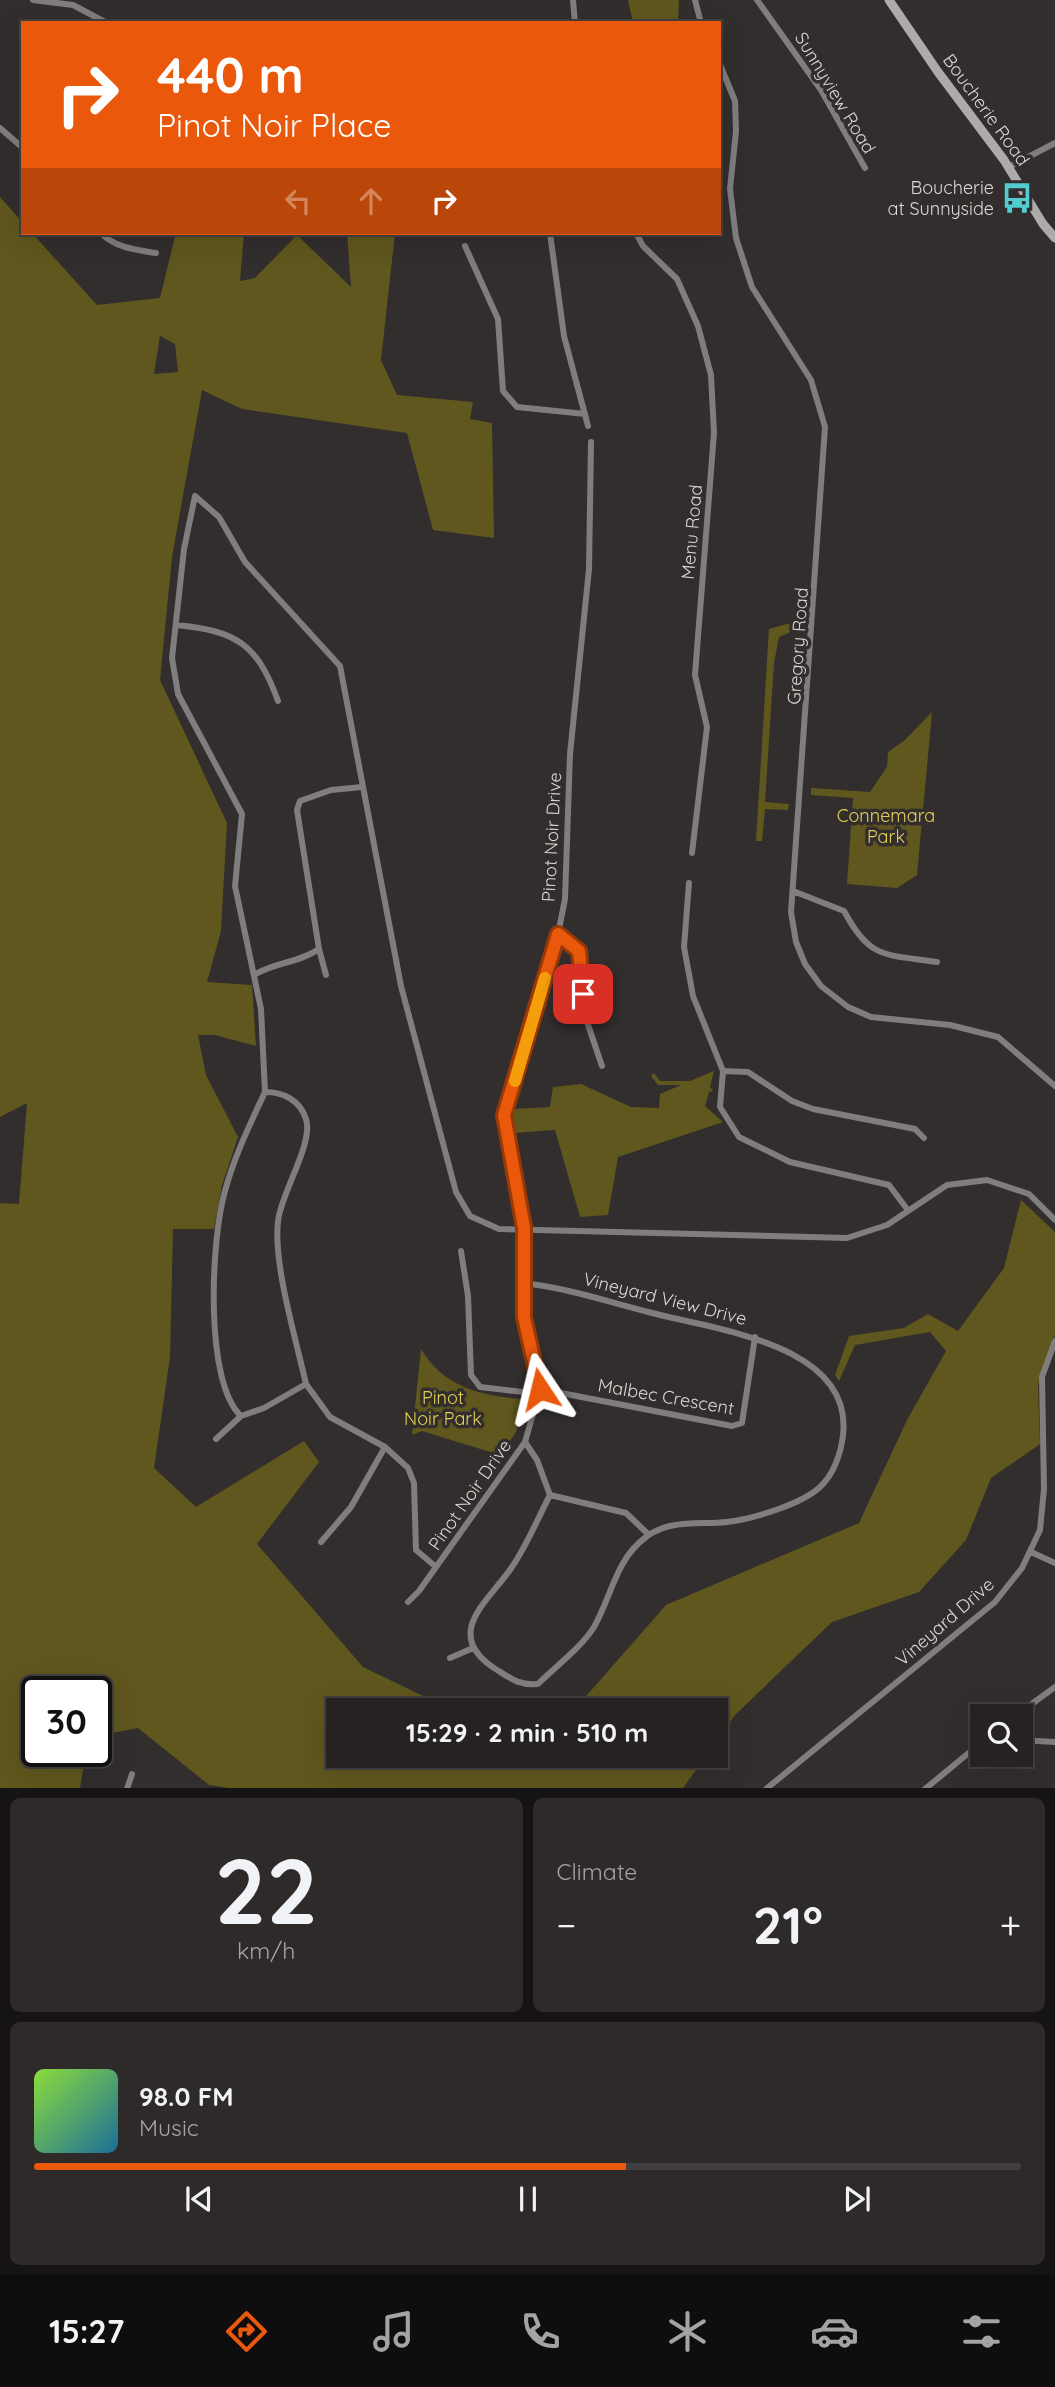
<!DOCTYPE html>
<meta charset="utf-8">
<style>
body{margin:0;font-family:Quicksand,sans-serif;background:#2e2a2a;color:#f1f3f6;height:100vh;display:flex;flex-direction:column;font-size:26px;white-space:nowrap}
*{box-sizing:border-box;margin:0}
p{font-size:23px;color:#a4a4a5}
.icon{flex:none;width:38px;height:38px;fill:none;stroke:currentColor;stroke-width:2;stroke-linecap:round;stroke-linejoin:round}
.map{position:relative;height:1788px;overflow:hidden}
.side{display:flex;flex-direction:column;gap:10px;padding:10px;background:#151313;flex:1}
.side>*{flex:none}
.guide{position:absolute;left:21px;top:21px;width:700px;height:214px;border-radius:0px;box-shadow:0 7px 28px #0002,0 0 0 2px #423f40;background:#ea580c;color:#fff;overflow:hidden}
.tools{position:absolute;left:970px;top:1704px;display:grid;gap:14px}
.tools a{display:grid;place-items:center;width:63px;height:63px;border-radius:0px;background:#262222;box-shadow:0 7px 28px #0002,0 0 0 2px #423f40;font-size:35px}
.speed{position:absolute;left:21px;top:1676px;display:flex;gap:14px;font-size:35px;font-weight:700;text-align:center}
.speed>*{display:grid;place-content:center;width:91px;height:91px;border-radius:50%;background:#262222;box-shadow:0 7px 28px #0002,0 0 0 2px #423f40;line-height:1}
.speed .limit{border:4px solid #111;border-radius:10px;background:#fff;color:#111}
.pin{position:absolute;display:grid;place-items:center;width:60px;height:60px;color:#fff;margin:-30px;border-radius:14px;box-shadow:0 4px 10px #0006}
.me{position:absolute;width:77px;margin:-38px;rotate:350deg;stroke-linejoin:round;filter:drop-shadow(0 0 5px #0008)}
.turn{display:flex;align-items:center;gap:24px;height:147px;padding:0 21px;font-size:32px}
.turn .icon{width:91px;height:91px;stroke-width:2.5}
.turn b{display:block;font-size:49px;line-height:60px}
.lanes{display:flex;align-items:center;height:66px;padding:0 21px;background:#0003;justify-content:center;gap:35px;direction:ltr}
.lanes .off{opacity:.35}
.big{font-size:52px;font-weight:800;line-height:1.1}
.side .widget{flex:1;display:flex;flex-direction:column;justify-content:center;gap:10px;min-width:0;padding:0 24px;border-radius:10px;background:#2e2a2a}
.side .dial{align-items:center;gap:0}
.dial b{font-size:91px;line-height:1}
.song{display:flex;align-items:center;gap:21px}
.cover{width:84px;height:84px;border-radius:10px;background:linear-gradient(135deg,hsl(90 70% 55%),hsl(200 70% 35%))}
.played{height:7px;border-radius:4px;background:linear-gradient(90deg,#ea580c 60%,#423f40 60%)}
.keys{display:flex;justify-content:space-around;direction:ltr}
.heat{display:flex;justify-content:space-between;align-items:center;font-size:38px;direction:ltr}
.side .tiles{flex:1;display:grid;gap:10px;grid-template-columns:1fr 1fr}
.widget:last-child{grid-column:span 2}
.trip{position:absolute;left:326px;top:1698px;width:402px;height:70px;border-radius:0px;background:#262222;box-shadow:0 7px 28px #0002,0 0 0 2px #423f40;font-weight:800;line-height:70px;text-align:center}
.menu{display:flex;height:112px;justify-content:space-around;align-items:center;background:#0f0e0e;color:#a4a4a5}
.menu .icon{width:49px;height:49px}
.menu .on{color:#ea580c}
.menu b{font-size:32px;color:#f1f3f6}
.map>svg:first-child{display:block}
.green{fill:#60571e;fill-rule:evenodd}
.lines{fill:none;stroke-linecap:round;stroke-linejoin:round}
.street{stroke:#807d7e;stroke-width:6}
.secondary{stroke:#adaaaa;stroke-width:9}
.route-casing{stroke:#983908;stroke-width:18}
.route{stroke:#ea580c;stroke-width:12}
.slow{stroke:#f59e0b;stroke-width:12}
.labels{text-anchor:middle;stroke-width:7;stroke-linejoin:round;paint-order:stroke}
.street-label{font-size:18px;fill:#dad7d6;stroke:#322e2d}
.poi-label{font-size:18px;fill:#dad7d6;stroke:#322e2d;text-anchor:end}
.park-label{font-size:18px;fill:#e5d154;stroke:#322e2d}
</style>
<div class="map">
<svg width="1055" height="1789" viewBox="0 0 1055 1789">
<rect width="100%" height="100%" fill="#322e2d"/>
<path class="green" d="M628,0H679L678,23H633Z
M0,197L23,223V233H32L97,305L160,298L176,233H244L240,281L255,278L297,235L351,287L347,233H395L381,360L397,395L473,402L470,419L492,423L494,538L433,530L407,433L242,409L202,390L172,557L160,680L227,823L221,931L207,982L252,985L256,1046L215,1035H198L206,1075L238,1137L222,1185L214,1229H173L170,1357L154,1468L196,1507L304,1441L319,1462L257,1544L363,1667L452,1710H338V1755H707L683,1788L235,1789L209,1785L138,1728L96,1736V1692H37V1752H86L80,1788H0V1203L19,1204L27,1103L0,1117ZM160,336L175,344L178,372L154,374Z
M801,620L800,628L779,637L774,663L765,802L789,804L788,810L765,809L762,841H756L769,629Z
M932,712L917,875L897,888L847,884L853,798L811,795V788L870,792L887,767L888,752L905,740Z
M714,1071L710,1087L713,1091L709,1092L705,1106L723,1122L618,1157L608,1215L580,1217L555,1130L514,1133L513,1109L550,1107L553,1087L581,1084L631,1107L659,1108L660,1094L681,1085H658L651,1076L654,1073L660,1081H690Z
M1021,1200L1055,1232V1334L1038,1385L1040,1444L991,1478L966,1540L919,1592L832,1622L735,1715L716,1742V1710H574L666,1605L859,1523L907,1420L946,1351L930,1332L855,1345L839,1381L835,1375L849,1336L904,1328L928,1314L958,1331L1004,1268Z
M421,1349C444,1387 479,1395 520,1399L525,1405L516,1432L500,1455L422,1431L412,1435Z"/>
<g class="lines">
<path class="street" d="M33,0L73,5L107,23
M573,0L575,23
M695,0L701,23
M757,0L821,90L865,168
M719,62L735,101L736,131L730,189L736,238L752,287L811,380L825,427L791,912L796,942L805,964L821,986L848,1007L871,1017L950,1025L998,1037L1055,1086
M0,128L23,148
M1009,167L1055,143
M101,233C115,248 137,250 156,253
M550,233L564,336L588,426
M636,233L643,246L677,279L698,326L711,375L714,433L695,675L707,727L692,853
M465,246L498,319L503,391L517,407L585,414
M176,625C236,631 257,643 278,701
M689,883L684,947L693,996L723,1071L720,1107L739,1137L790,1162L889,1185L907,1209
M793,891L844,911C870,960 885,954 937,962
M558,934L579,951L585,1016L602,1066
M254,975C275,962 299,963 319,949
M326,975L319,949L297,810L300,801L331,790L362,787
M723,1071L748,1072L792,1101L813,1109L915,1129L924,1138
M265,1092C283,1092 300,1100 306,1119C314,1143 281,1193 278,1221C273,1264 296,1339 306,1384
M461,1251L468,1296L471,1375L480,1387L539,1394
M523,1283C568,1288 608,1302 652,1313C712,1329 854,1344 843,1435C841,1453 834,1474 820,1487C802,1504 753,1519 727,1522C700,1525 669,1519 646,1537C615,1560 612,1596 594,1627C581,1648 556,1666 538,1684C519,1686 510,1678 494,1668C442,1633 489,1601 512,1567C527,1545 538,1518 550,1495L537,1460L525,1442
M540,1389L732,1426L742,1423L755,1337
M216,1439L241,1416
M550,1495L626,1513L648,1534
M321,1542L351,1507L385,1447
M1031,1552L1055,1563
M436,1567L416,1550L414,1483L408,1468L385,1447L330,1417L306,1384L264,1408L241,1416C204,1382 211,1239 225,1191C234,1157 250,1124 265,1092L261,1009L235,886L242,814L178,694L172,658L184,549L195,496L219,517L245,562L340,666L401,986L456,1192L470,1216L499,1229L847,1238L887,1225L947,1185L987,1180L1029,1194L1055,1220
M408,1602L419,1591L525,1442L540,1389L537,1364L524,1317V1228L504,1115L558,934L565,899L570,754L589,569L591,442
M450,1658L473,1648
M1014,1717L1055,1687
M1020,1740L1055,1742
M127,1789L132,1774
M766,1789L995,1602L1022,1568L1040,1530L1044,1489L1042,1377L1055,1341
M925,1789L982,1742"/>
<path class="secondary" d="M889,0L938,72L1004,160L1043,224L1055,238"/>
</g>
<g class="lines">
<defs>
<path id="route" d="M540,1389L524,1317V1228L504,1115L558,934L579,951L583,994"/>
</defs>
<use href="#route" class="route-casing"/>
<use href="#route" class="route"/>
<path class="slow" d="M515,1081L545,978"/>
</g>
<defs>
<symbol id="bus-bare" viewBox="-9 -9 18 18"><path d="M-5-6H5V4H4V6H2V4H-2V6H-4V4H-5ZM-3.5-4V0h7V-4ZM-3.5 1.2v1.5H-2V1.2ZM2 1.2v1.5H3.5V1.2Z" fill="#51ccd1" stroke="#322e2d" stroke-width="2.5" paint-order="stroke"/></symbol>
</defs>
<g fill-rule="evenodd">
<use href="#bus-bare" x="995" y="176" width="44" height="44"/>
</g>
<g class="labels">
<g class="street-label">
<text transform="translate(835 93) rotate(59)" y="6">Sunnyview Road</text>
<text transform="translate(986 110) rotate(54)" y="6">Boucherie Road</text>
<text transform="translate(692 532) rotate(-85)" y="6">Menu Road</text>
<text transform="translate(798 646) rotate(-86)" y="6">Gregory Road</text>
<text transform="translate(552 837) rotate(-87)" y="6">Pinot Noir Drive</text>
<text transform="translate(665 1299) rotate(14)" y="6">Vineyard View Drive</text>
<text transform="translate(666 1397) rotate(10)" y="6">Malbec Crescent</text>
<text transform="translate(470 1495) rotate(-55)" y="6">Pinot Noir Drive</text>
<text transform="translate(945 1622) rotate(-41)" y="6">Vineyard Drive</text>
</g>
<g class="poi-label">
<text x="994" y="194">Boucherie<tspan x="994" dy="21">at Sunnyside</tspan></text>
</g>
<g class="park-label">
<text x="886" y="822">Connemara<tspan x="886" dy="21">Park</tspan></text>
<text x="443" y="1404">Pinot<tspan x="443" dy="21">Noir Park</tspan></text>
</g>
</g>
</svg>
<div class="tools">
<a><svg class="icon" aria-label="search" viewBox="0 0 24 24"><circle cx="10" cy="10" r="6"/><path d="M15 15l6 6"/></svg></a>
</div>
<div class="speed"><div class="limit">30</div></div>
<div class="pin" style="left:583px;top:994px;background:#d93025"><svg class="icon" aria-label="arrive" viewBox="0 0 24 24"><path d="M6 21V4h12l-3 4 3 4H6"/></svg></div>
<svg class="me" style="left:540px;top:1389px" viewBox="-20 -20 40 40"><path d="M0-17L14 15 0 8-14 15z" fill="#ea580c" stroke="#fff" stroke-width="4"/></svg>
<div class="trip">15:29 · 2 min · 510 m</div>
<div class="guide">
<div class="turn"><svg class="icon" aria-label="right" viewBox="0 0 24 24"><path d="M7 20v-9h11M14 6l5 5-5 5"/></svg><div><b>440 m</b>Pinot Noir Place</div></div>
<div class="lanes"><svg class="icon off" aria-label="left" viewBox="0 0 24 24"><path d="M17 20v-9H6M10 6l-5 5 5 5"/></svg><svg class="icon off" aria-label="ahead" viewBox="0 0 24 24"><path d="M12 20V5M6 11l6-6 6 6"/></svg><svg class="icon" aria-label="right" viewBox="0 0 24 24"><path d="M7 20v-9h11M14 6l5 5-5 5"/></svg></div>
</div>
</div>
<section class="side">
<div class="tiles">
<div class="widget dial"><b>22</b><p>km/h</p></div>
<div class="widget"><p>Climate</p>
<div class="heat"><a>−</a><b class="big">21°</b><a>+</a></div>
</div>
<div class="widget">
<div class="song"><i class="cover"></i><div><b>98.0 FM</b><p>Music</p></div></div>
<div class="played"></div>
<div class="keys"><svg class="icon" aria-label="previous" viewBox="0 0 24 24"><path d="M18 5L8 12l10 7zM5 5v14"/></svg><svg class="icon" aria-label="pause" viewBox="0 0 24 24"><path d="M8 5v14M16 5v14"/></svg><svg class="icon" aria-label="next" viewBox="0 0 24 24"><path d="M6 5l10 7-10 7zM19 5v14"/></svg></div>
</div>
</div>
</section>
<nav class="menu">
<b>15:27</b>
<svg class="icon on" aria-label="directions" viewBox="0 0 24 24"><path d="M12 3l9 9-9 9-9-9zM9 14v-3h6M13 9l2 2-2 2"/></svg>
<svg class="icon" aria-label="music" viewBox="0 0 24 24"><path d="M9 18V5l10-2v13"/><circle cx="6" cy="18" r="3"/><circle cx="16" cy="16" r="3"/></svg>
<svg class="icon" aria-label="phone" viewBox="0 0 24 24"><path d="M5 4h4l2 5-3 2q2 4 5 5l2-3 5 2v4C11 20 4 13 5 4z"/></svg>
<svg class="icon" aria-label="climate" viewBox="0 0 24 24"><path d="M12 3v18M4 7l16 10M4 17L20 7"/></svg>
<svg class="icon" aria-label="car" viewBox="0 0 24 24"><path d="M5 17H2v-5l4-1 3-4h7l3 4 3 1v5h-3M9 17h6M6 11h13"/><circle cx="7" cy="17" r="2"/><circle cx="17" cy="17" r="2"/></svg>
<svg class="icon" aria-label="filters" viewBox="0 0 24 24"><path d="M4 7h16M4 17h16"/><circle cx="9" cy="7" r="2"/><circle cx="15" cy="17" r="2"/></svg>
</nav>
